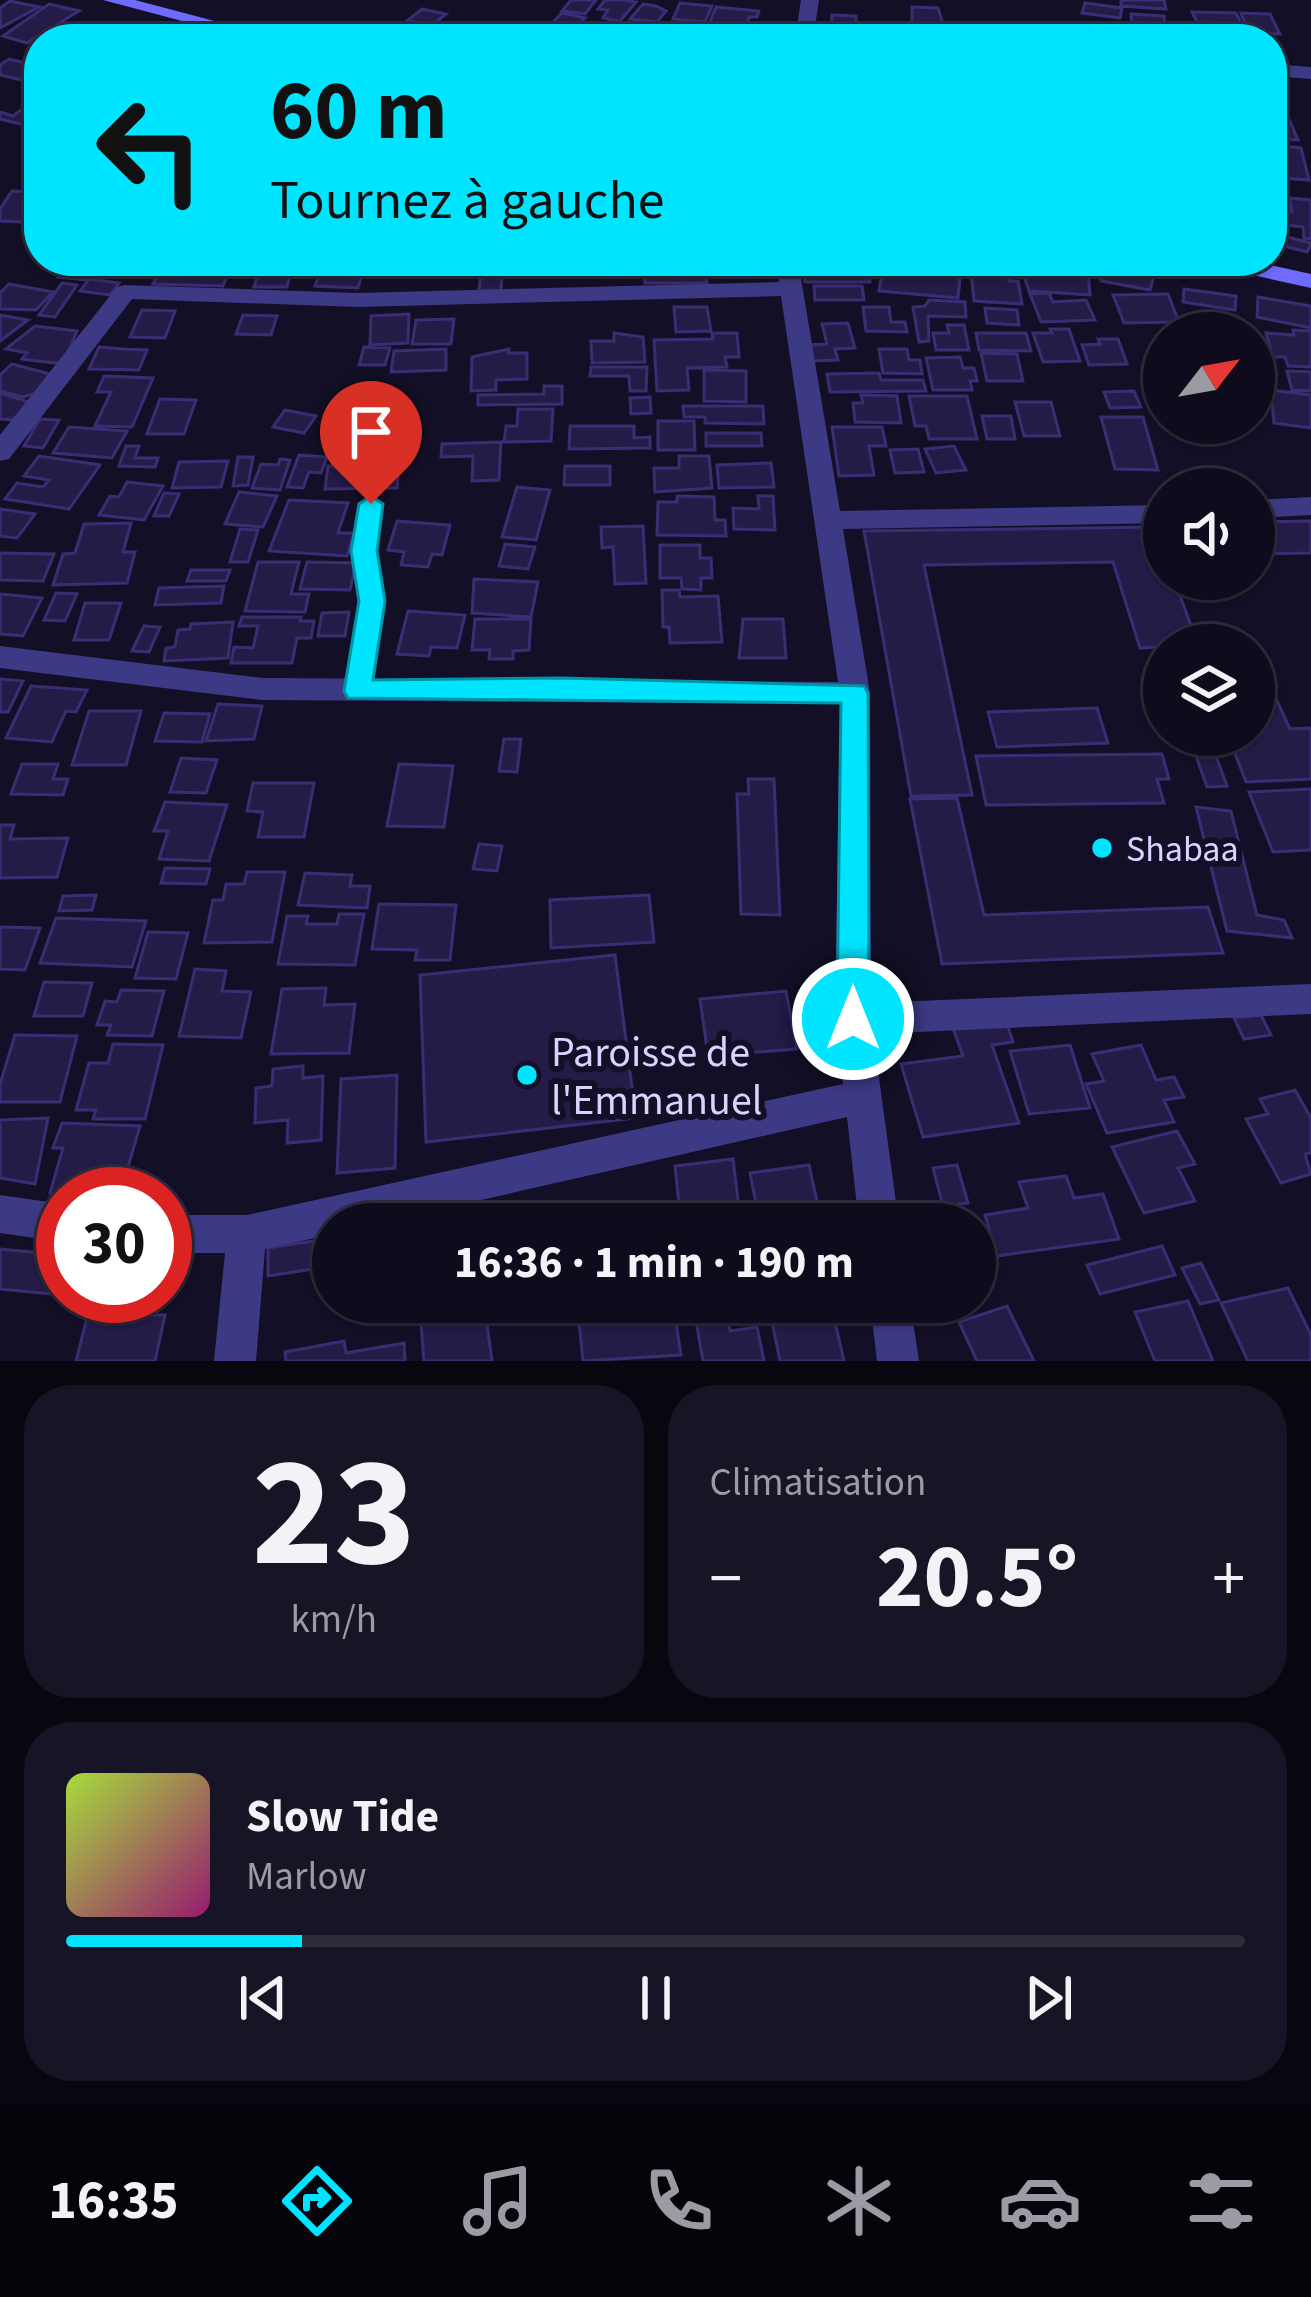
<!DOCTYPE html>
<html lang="fr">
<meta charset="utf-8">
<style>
body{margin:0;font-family:"Source Sans 3",sans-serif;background:#171425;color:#f1f3f6;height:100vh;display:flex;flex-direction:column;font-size:45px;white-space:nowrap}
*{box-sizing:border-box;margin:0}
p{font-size:39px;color:#9b9ba3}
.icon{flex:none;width:66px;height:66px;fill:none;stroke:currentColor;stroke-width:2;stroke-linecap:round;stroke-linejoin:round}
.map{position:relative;height:1361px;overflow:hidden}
.drawer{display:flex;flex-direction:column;gap:24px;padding:24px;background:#08060f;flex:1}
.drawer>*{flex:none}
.hud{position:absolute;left:24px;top:24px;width:1263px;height:252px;border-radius:48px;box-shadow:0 3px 9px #0004,0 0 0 3px #2e2b3b;background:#00e5ff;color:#111;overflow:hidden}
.needle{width:78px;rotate:59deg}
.tools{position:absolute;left:1143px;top:312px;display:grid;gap:24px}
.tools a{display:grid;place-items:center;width:132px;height:132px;border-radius:50%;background:#0e0b1c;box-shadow:0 3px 9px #0004,0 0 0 3px #2e2b3b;font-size:60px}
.speed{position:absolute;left:36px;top:1167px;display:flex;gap:24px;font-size:60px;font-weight:700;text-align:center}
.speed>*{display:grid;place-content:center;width:156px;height:156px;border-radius:50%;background:#0e0b1c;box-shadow:0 3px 9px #0004,0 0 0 3px #2e2b3b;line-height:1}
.speed .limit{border:18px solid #d22;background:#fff;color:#111}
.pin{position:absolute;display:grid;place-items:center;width:102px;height:102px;color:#fff;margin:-123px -51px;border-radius:50% 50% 50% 0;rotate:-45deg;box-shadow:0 0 12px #0007}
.pin .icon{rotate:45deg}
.me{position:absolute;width:132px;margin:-66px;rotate:0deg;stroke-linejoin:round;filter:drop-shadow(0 0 9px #0008)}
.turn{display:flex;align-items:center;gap:42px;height:252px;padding:0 48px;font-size:54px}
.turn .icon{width:156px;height:156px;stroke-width:2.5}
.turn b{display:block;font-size:84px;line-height:102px}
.big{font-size:90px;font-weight:700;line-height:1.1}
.drawer .widget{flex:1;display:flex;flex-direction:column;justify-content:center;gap:18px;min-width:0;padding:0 42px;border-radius:48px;background:#171425}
.drawer .dial{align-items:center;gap:0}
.dial b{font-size:156px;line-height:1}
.song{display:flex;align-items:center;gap:36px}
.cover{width:144px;height:144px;border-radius:18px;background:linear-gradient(135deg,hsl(80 70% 55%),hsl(320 70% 35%))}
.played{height:12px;border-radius:6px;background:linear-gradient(90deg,#00e5ff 20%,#2e2b3b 20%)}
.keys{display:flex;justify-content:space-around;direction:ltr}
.heat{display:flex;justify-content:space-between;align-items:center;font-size:66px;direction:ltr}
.drawer .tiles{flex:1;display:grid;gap:24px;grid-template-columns:1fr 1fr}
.widget:last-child{grid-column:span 2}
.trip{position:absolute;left:312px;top:1203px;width:684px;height:120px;border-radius:60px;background:#0e0b1c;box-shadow:0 3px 9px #0004,0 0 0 3px #2e2b3b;font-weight:700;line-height:120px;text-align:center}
.menu{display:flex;height:192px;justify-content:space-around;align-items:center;background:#06040b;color:#9b9ba3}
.menu .icon{width:84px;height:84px}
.menu .active{color:#00e5ff}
.menu b{font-size:54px;color:#f1f3f6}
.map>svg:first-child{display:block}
.building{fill:#241b47;stroke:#3b2d73;stroke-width:3}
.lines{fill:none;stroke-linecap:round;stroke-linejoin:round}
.lane{fill:#3d3a85;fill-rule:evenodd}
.street{fill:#3d3a85;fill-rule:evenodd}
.secondary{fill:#6f6bff;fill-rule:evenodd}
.route{fill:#00e5ff;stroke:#0095a6;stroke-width:3}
.poi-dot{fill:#00e5ff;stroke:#130f26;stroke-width:4.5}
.labels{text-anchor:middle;stroke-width:12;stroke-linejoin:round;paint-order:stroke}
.poi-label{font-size:36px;fill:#d9d4ff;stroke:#130f26;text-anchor:start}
.near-poi-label{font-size:42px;fill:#d9d4ff;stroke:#130f26;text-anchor:start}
</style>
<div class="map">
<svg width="1311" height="1361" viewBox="0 0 1311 1361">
<rect width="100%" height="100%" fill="#130f26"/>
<path class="building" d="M571,0H596L585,14L562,11Z
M605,0H622L636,2L620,21L603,18L608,10L598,9Z
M1121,0H1164L1166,9L1121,6Z
M10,1L39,7L0,28V8Z
M680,3L712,6L705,22L673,19Z
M1085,3L1122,8L1120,18L1082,13Z
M49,4L79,11L27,43L3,36Z
M643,4L656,6L666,11L657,22L630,19Z
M716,7L759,11L757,17H749L746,28L709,24Z
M912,7L938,8L944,27L912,29Z
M422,9L446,14L431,26L408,20Z
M1192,12L1236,13L1241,23L1197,22Z
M562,13L585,18L570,33L547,28Z
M1241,13L1270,14L1280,34L1249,33Z
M1131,14L1164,16L1165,28L1132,25Z
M832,15L856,16V33L831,32Z
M609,22L655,28L649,39L602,34Z
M483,23L503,26L492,39L470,37Z
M670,24L692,27L685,39L662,37Z
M1019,27L1072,30L1074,39H1021Z
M9,59L34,65L28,69L39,72V84L0,75V65Z
M1272,105H1283L1298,140L1274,139Z
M25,107L39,115L24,125L0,119V112L13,116Z
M1274,145L1301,148L1309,180L1281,178Z
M12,191L39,192V223L0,221V209Z
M1290,198L1311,200V239L1304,238L1303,227L1284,225L1282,211L1292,212Z
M1272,233L1311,243V244L1307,252L1272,243Z
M71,261H94L85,280L58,277Z
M164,261H254L249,274L228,273L223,286L153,284Z
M324,261H366L358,288L315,286Z
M894,261H961L960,275L893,267Z
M1019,261L1087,262L1090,295L1029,291Z
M1094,261L1155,272L1150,290L1101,281Z
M970,263L1007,265L1009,281H1018L1022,304L974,301Z
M803,264H868L870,282H805Z
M705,265L707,283H645V266Z
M260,268L291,273L287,287H254Z
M882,271L960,278L958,298L879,291Z
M481,272H502L501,291H479Z
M89,279L119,283L110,295L80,291Z
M62,283L77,285L55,317L39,315Z
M9,284L53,292L36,310L0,309V293Z
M814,286H862L864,300H815Z
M1184,289L1236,296L1235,310L1183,302Z
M1049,293L1053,302L1086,300L1095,320L1041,322L1030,294Z
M1168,294L1179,322L1124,323L1113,295Z
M1258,297L1311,306V328L1257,317Z
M929,300L965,302L966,317L928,316L929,341L919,342L913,307L925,306Z
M674,307H707L711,331L676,332Z
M863,307H889L891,322H905L907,332L866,331Z
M985,308L1017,310L1019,325L987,323Z
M142,310L175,311L165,338L130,337Z
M409,314L408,343L370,345L371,316Z
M0,315L28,320L0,341Z
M243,315L277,316L271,335L236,334Z
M454,319L451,344H412L416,320Z
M848,323L855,348L835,349L838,360L811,361L807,345L827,344L822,324Z
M947,325H964L969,350H936L933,333H949Z
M35,326L77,331L63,364L22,359L27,353L6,349Z
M1050,329H1069L1080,361L1043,362L1033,333H1052Z
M1293,330L1311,331V367L1288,366L1285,357H1273L1266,333L1294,335Z
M614,333L643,337L645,362L592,363L591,341H614Z
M712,333H737L739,357H725L727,367L687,368L689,390L657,391L654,340L713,339Z
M976,333H1026L1031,351L979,350Z
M1098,339H1118L1127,364L1089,365L1082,345L1100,344Z
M99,347L123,349L147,350L139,370L89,369Z
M364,347L390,348L385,365H359Z
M446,349V370L391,372L394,351Z
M509,349L508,353H527V379L496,380V390L471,391L472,357Z
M879,349H907L909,360H920L922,374L883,373Z
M981,353L1017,354L1023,381H987Z
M960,357L963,368H974L977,381H970L972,390H933L926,358Z
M12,364L54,375L34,394L23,397L0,391V375Z
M591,367H647L646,391H630L629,376H590Z
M704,370L746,371V402L704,401Z
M1254,371H1262L1267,403L1254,401Z
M1287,371L1311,372V391L1292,390Z
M879,373L881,380H923L926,391L830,392L827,374Z
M104,376L153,378L132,427L95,426L111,392H97Z
M544,386H562V404L478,405V395L544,394Z
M1271,390L1311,395V428L1274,423Z
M1134,391L1141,407L1110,408L1104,392Z
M0,393L32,403L12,420L0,419Z
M861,395L897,396L901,423L855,422L853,403H863Z
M909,396H967L977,439H929L926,426H915Z
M650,397L651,413L631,414L630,398Z
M160,399L196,400L184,434H147Z
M1015,402H1051L1060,436H1024Z
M683,406H763L764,424L705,423V417H684Z
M407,409L405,443H377L376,452L352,453L356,417L377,416L378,410Z
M518,409H553L551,441L504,442L506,426H517Z
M285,410L316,416L304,433L273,427Z
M982,416H1011L1015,439H987Z
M1101,417H1143L1158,470L1115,469Z
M40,419L59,420L43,448L24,446Z
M658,421H694L695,450H658Z
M570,426H634V438L650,437V448L569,449Z
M69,427L127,431L112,458L53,453Z
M832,427H882L886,446H869L874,475L839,476Z
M706,433H761L762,446H706Z
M501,442L499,480L472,481L473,456L441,457L442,444Z
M126,446H139L135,458H158L155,467L119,466Z
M954,446L966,470L936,473L925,449Z
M918,449L924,472L895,473L890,450Z
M299,455L327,457L321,473L309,472L303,488L287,487Z
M39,456L100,465L69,509L5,499L17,483L43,487L49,480L24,476Z
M679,456H709L712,488L655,492L654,468H679Z
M238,457H253L248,485L233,486Z
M280,459L290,460L280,490L252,488L261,464L278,465Z
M228,461L221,487L172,488L179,462Z
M771,463L774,487L719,488L717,465Z
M399,464L397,488L325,489L328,466Z
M565,466H610V485H564Z
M127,482L163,486L144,520L99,515L110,496L119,497Z
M517,487L550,490L536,540L502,537Z
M239,492L277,496L263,527L225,524Z
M164,493L179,494L169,516H154Z
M677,496L714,497L715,520H725L726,536L657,535L658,502H677Z
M758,496H773L775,530L734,529L733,508L759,509Z
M289,500L348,503L338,533H354L347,556L269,551Z
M0,509L35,514L17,538L0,536Z
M397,521L450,525L442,555L432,554L428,567L401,565L404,552L388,550Z
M1311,521V553L1254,554V522Z
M131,523L123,552H135L127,583L53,585L63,554L75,553L84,524Z
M643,526L646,583L615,584L613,547L602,548L601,527Z
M1155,527L1164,551V579H1174L1198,645L1140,648L1113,562L924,565L972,795L911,796L864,531Z
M240,529L258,530L248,562H230Z
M505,544L535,547L528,569L499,566Z
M660,545H700V558H711L712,578H701V590L682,589L681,578H660Z
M0,553L54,554L43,581L0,580Z
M258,562H299L291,594H309L305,612L245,611Z
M307,562L356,563L350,590L300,589Z
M191,570H230L226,581H187Z
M474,579L538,582L531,617L472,613Z
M224,586L221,603L155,605L159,588Z
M662,590H679L680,597L718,596L722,642L670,643L669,627H663Z
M56,593L77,594L65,621L44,620Z
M0,594L42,598L23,636L0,634Z
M85,603H121L109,640H74Z
M408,611L465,615L457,648L431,647L429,656L397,654Z
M349,612L345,636H318L322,613Z
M242,617H301L300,621H314L311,638H297L292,663H231L234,647L253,648L258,626H239Z
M475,619H531L529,650L513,651V659H489L490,650H472Z
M743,619H783L786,658H739Z
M233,622L228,658L164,661L166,648L175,647L178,630L190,629L191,624Z
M144,626L160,627L149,652L132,651Z
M0,679L23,681L8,712H0Z
M31,686L87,690L76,712L66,711L52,742L6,738Z
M1274,694L1290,729L1311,728V779L1246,782L1228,735H1254V695Z
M218,704L262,706L254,739L206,741Z
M1097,708L1108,743L997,747L988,712Z
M89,711H141L126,765H72Z
M164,713L210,714L202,742L155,741Z
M504,739H521L517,772L499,771Z
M1162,754L1169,779H1157L1164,803L986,805L976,756Z
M1196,756H1216L1227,786L1207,787Z
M181,758L217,760L206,793L170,792Z
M22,764H58L53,779H68L63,795L11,794Z
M399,764L453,766L444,827L387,826Z
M748,779H774L780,915L741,914L737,794H749Z
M253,783H314L304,837H258L263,812L247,811Z
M1311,789V850L1273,852L1249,792Z
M957,798L984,915L1208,907L1223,953L942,964L910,799Z
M165,802L227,805L209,861L159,859L168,831H154Z
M1196,807L1231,811L1257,915L1284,920L1292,938L1227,931Z
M0,825H14L10,839L68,838L57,877L0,878Z
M479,844L502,846L497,871L473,869Z
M165,868L210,869L206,884L161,883Z
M247,872H285L272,942L204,943L213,900H223L226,884H244Z
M305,873L352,875L350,886H370L367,908L298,905Z
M96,895L92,910L59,911L63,896Z
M649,895L654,942L551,948L550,900Z
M379,904L456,905L450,960H415L417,950L372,949Z
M339,914H364L355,965L278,964L287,916H308L306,924H337Z
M56,918L146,921L132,967L40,963Z
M0,927L40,928L25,970L0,969Z
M148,932L188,933L176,979L135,978Z
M615,955L636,1118L426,1142L420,975Z
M615,955L636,1118L426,1142L420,975Z
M195,969L226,971L222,991L251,992L241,1038L179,1036Z
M44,982L92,983L83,1016H34Z
M326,988L324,1005L355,1004L349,1053L271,1054L282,989Z
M121,990L164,991L152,1036L107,1035L111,1025H97L105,1001L117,1002Z
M786,991L797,1049L708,1056L700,999Z
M1261,1015L1271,1035L1244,1039L1234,1018Z
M1006,1021L1013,1042L992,1045L1019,1123L923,1137L901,1064L963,1056L953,1028Z
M15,1035L77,1036L60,1102H0V1084Z
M113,1044L163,1045L145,1119H93L96,1110H76L89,1063H108Z
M1070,1045L1090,1108L1029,1114L1010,1051Z
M1141,1045L1156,1080L1174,1077L1184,1097L1164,1100L1174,1122L1107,1133L1086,1084L1104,1081L1092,1054Z
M303,1066V1078L323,1076L321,1140L287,1143L288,1120L255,1123L256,1088L272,1086L273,1069Z
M397,1075L395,1168L337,1173L341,1079Z
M1295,1090L1311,1118V1153L1305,1154L1311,1174L1281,1183L1246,1119L1268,1114L1260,1099Z
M48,1118L35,1184L0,1178V1120Z
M62,1123L140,1126L120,1194L50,1193L63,1148H53Z
M1177,1131L1195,1164L1178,1168L1195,1201L1144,1213L1112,1147Z
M733,1159L741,1224H681L675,1166Z
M809,1165L822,1224H760L750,1173Z
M957,1165L968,1203L943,1206L933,1168Z
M1066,1176L1074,1198L1103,1194L1119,1239L997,1256L985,1215L1028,1208L1019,1182Z
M326,1239V1267L268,1276V1248Z
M1162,1246L1175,1275L1100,1294L1087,1265Z
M0,1249L63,1255V1295L0,1289Z
M1201,1263L1219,1300L1200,1304L1182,1268Z
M1288,1288L1311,1335V1361H1248L1221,1303Z
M1188,1301L1213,1361H1155L1135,1312Z
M484,1302L492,1361H424L421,1323L448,1318L447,1309Z
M673,1302L681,1355L583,1361L577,1303Z
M699,1302H758V1309L699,1308Z
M1007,1306L1034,1361H977L959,1322Z
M833,1313L844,1361H780L772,1322Z
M88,1314L165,1315L155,1361H76Z
M728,1316L730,1331L757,1327L764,1361H703L696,1321Z
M344,1341L346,1353L404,1343L405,1361H286L285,1352Z"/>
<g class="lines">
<path class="lane" d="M371,498L380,504L374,551L382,601L369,690L358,698L347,690L362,601L354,551L362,504Z"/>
<path class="street" d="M801,0H819L813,39H795Z
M1272,64L1311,67V79L1272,76Z
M776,261H798L840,511L1164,505V523L843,529L870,693L871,1003L1311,984V1014L873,1034L899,1224H859L847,1117L375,1224H333V1234L265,1249L256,1361H214L225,1253H165V1215H247L843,1084L835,1019L840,704L263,700L0,668V646L263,678L838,682L781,296L358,307L132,299L9,459L0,461V435L117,287L125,285L358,293L779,282Z
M1311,497V515L1254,518V500Z
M0,1195L63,1204V1242L0,1233Z
M870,1302H910L919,1361H877Z"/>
<path class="secondary" d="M103,0H135L283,39H250Z
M1209,261H1251L1311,274V288L1212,266Z"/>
</g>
<path class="route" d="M371,496L383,504L377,551L385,601L373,680L561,678L864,686L868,693L869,1019L865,1029L853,1034L842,1029L837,1019L841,703L348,698L344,691L359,601L351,551L359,504Z"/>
<g class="poi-dot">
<circle cx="1102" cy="848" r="12"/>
<circle cx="527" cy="1075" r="12"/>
</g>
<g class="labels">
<g class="poi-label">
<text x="1126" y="861">Shabaa</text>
</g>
<g class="near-poi-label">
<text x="551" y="1066">Paroisse de<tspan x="551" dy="48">l'Emmanuel</tspan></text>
</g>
</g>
</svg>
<div class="tools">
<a><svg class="needle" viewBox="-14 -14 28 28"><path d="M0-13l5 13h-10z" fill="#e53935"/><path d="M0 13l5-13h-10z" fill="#9b9ba3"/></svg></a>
<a><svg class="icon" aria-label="sound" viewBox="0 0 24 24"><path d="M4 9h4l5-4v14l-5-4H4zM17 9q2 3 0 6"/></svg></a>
<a><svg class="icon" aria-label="layers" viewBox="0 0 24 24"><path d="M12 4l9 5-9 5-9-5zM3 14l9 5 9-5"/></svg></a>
</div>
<div class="speed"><div class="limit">30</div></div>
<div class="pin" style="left:371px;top:504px;background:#d93025"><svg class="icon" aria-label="arrive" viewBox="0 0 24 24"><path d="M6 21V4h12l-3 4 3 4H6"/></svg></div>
<svg class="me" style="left:853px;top:1019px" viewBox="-20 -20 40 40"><circle r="17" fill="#00e5ff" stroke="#fff" stroke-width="3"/><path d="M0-11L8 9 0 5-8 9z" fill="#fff"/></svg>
<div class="trip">16:36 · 1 min · 190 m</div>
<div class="hud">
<div class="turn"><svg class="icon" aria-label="left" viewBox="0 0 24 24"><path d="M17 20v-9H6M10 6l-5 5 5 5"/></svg><div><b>60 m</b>Tournez à gauche</div></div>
</div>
</div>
<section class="drawer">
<div class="tiles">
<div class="widget dial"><b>23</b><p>km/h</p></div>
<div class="widget"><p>Climatisation</p>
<div class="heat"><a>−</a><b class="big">20.5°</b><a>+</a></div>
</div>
<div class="widget">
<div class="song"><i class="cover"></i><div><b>Slow Tide</b><p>Marlow</p></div></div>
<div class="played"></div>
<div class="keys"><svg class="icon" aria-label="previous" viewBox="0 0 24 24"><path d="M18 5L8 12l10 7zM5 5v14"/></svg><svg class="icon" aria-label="pause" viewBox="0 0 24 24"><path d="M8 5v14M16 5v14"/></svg><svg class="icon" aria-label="next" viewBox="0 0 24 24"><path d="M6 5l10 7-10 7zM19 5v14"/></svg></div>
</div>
</div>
</section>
<nav class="menu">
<b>16:35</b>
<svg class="icon active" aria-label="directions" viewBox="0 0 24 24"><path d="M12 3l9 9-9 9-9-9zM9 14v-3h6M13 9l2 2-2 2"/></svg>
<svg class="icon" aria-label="music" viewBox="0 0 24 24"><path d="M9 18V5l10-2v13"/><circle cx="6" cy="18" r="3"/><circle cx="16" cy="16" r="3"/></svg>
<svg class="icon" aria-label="phone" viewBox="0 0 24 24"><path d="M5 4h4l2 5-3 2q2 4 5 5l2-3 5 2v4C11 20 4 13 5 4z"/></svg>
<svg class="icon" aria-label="climate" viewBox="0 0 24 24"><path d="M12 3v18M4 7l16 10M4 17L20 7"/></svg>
<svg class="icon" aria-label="car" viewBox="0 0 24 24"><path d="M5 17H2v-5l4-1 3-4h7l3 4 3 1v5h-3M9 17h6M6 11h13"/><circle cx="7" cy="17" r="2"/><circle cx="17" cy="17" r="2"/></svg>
<svg class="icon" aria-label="filters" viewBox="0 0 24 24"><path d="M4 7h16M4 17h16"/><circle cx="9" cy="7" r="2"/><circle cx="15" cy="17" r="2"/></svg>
</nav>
